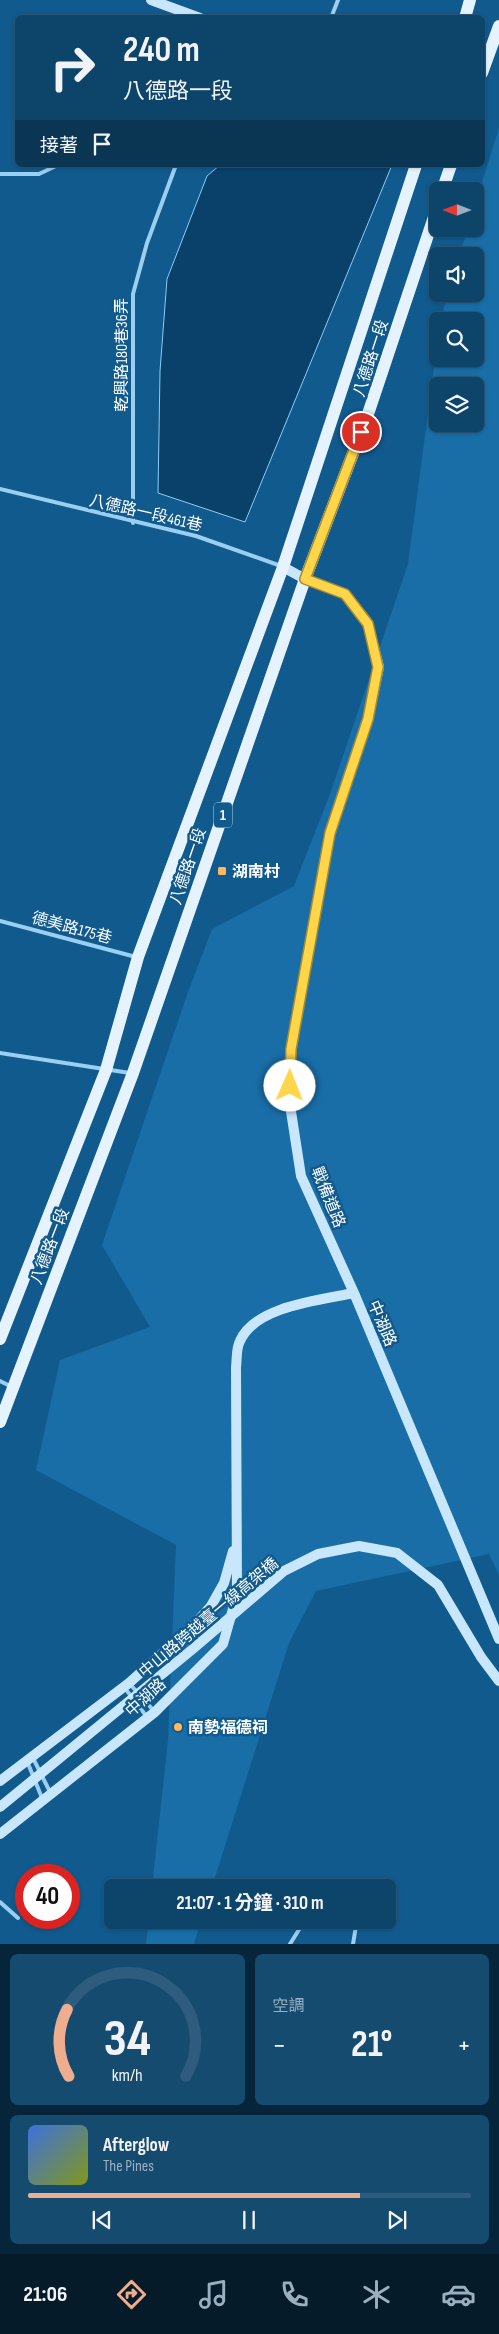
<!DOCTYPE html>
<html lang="zh-TW">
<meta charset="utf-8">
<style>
body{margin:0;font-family:"Sofia Sans Condensed","Noto Sans TC",sans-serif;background:#164b70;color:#f1f3f6;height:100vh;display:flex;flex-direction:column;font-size:19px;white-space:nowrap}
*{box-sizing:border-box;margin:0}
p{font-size:16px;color:#9ab0c1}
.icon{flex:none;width:28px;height:28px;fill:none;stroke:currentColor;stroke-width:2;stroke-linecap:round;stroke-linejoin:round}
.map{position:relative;height:1944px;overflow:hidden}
.sheet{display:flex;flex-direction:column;gap:10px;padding:10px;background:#07253a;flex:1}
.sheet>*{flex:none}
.top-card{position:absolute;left:15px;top:15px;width:470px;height:152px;border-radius:8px;box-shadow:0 1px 4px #0004,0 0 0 1px #2d5c7e;background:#0d446a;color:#f1f3f6;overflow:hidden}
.needle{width:32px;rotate:270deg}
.controls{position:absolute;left:429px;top:182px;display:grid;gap:10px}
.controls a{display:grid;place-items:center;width:55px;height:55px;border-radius:8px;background:#0d446a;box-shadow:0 1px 4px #0004,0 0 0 1px #2d5c7e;font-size:25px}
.speed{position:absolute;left:15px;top:1864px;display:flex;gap:10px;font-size:25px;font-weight:700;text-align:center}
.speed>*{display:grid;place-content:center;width:65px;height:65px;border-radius:50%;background:#0d446a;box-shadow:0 1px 4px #0004,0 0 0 1px #2d5c7e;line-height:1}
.speed .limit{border:8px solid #d22;background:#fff;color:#111}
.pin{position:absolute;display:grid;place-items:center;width:42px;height:42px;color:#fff;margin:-21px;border:2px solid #fff;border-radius:50%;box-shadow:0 1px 5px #0007}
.me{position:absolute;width:55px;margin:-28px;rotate:1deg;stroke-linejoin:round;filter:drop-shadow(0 0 4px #0008)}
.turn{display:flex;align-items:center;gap:18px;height:105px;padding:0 25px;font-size:22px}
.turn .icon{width:65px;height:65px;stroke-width:2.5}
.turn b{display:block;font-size:35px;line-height:42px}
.then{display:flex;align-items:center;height:48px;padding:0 25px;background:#0003;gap:10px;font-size:19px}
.big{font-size:38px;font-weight:700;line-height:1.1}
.sheet .tile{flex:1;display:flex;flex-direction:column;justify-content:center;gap:8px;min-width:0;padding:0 18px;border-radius:8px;background:#164b70}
.sheet .dial{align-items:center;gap:0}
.dial svg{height:130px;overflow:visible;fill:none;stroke:#2d5c7e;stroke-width:7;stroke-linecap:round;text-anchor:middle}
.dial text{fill:#f1f3f6;stroke:none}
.song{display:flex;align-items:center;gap:15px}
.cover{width:60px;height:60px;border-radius:8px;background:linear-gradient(135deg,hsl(220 70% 55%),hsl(70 70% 35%))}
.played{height:5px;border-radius:2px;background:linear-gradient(90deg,#eead8d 75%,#2d5c7e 75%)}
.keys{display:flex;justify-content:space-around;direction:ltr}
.heat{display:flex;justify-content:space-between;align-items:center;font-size:28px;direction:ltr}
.sheet .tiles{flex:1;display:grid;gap:10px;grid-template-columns:1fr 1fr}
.tile:last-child{grid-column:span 2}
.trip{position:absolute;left:104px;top:1879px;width:292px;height:50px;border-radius:8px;background:#0d446a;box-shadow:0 1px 4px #0004,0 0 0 1px #2d5c7e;font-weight:700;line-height:50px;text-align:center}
.dock{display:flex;height:80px;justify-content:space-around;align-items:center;background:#051b2a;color:#9ab0c1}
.dock .icon{width:35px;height:35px}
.dock .on{color:#eead8d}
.dock b{font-size:22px;color:#f1f3f6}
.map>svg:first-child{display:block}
.green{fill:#196ea8;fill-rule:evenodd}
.water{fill:#0a416a;stroke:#8cccf6}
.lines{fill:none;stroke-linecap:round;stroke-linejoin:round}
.lane{stroke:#9acff2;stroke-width:4}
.secondary{stroke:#c9e7fc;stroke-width:10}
.primary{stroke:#e5f3ff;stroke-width:12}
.secondary-bridge{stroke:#c9e7fc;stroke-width:10}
.route-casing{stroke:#a68a30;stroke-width:12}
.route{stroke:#ffd54a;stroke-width:9}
.poi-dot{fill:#ffb85b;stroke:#115a8e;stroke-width:2}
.labels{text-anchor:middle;stroke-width:5;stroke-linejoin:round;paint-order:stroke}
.shield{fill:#115a8e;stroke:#b8cedd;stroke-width:1}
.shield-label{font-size:15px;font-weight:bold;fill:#fff}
.street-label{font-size:16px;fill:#fff;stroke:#115a8e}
.poi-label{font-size:16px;font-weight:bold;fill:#fff;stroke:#115a8e;text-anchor:start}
</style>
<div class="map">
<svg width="499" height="1944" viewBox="0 0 499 1944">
<rect width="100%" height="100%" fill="#115a8e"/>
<path class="green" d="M499,128V1575L489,1554L316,1591L289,1643L212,1887H152L168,1740L176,1545L36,1470L60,1360L150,1327L102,1245L188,992L212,929L294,886L330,794L408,564L437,345L438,359H475V321H441L447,294H475V256H459L468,229H475V205ZM438,386H475V424H438Z
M149,1920H201L194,1944H146Z"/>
<path class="water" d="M220,165H392L245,522L158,493L160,371L167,279L207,176Z"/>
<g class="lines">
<path class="lane" d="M331,18L338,0
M0,174H39L58,165
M0,489L196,536L281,566
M133,523V294L147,243L176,165
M0,921L136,957
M0,1053L130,1073
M0,1381L10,1386
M129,1683L154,1711
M124,1687L147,1717
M33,1758L51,1794
M27,1761L42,1798
M339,1888L348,1882L353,1888
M0,1902L18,1918
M290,1944L305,1920
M353,1944L357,1920"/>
<path class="secondary" d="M151,0L200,18
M283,567L305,579L345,594L368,624L379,667L368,719L330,833L291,1049L290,1105L301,1176L354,1293L499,1639
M0,1781L129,1683L194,1625L211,1606L224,1583L233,1551
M0,1834L155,1712L223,1644L237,1595L236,1367C237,1360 236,1348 240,1341C255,1306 321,1300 354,1293"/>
<path class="primary" d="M465,18L470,0
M482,73L499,26
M442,191L451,165
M0,1339L106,1070L138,957L283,567L416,165
M0,1422L133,1073L305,579L368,414L438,205"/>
<path class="secondary-bridge" d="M0,1807L194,1648L284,1571L318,1554L359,1546L397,1553L438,1585L481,1657L499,1681"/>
</g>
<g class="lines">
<defs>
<path id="route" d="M290,1086L291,1049L330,833L368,719L378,667L368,624L345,594L305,579L361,432"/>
</defs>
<use href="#route" class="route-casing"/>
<use href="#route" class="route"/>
</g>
<g class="poi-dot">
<rect x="217" y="866" width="10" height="10" rx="2.5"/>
<circle cx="178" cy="1727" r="5"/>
</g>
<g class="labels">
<rect class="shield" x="214" y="802.5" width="18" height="25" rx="4"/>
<g class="shield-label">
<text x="223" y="820">1</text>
</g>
<g class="street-label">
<text transform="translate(121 355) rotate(-90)" y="6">乾興路180巷36弄</text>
<text transform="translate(370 358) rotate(-72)" y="6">八德路一段</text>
<text transform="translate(146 512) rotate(13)" y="6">八德路一段461巷</text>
<text transform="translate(187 866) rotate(-71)" y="6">八德路一段</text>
<text transform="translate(72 927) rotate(15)" y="6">德美路175巷</text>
<text transform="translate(329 1197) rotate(68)" y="6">戰備道路</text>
<text transform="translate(49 1246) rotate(-69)" y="6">八德路一段</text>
<text transform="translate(383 1323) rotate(67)" y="6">中湖路</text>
<text transform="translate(208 1617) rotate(-40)" y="6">中山路跨越臺一線高架橋</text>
<text transform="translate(145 1697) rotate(-42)" y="6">中湖路</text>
</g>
<g class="poi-label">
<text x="232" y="877">湖南村</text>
<text x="188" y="1733">南勢福德祠</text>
</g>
</g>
</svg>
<div class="controls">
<a><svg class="needle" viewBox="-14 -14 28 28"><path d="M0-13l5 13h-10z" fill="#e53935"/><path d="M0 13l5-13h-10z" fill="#9ab0c1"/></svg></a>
<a><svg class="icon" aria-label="sound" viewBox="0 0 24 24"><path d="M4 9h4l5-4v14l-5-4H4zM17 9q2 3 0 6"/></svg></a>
<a><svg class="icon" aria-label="search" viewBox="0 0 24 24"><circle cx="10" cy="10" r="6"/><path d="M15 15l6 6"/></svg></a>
<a><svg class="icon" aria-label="layers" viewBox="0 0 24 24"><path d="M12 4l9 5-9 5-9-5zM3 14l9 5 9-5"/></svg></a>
</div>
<div class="speed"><div class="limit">40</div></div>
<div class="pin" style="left:361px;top:432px;background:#d93025"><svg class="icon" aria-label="arrive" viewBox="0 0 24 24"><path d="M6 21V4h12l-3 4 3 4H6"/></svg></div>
<svg class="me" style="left:290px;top:1086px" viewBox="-20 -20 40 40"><circle r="19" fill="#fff"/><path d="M0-13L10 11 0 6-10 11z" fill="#ffd54a"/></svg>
<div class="trip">21:07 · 1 分鐘 · 310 m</div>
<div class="top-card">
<div class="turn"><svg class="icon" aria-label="right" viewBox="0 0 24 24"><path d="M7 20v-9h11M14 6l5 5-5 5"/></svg><div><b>240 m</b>八德路一段</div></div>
<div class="then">接著<svg class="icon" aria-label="arrive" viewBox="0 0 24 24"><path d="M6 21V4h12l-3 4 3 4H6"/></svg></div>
</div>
</div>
<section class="sheet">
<div class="tiles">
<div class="tile dial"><svg viewBox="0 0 100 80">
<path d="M14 69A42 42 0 1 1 86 69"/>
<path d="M14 69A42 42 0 0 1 13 28" stroke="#eead8d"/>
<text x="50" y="56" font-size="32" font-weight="700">34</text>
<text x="50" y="72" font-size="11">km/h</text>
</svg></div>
<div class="tile"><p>空調</p>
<div class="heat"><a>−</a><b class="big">21°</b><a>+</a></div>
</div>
<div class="tile">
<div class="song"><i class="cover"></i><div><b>Afterglow</b><p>The Pines</p></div></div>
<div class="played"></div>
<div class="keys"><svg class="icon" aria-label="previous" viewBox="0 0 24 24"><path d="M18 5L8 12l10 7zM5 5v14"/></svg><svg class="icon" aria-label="pause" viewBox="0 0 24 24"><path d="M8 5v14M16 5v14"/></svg><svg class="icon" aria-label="next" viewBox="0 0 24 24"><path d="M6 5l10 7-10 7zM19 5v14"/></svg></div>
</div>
</div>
</section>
<nav class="dock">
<b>21:06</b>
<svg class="icon on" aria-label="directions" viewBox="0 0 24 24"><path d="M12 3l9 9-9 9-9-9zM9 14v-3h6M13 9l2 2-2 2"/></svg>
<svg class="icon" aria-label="music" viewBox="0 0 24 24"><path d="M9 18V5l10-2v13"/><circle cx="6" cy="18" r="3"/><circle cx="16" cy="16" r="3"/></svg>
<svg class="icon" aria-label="phone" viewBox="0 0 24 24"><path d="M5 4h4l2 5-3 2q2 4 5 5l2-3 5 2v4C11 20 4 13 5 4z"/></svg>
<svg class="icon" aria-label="climate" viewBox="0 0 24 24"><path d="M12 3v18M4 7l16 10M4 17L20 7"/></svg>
<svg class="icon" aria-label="car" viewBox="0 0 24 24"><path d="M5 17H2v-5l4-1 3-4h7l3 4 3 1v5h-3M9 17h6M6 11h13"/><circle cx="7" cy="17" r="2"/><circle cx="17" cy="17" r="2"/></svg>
</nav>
